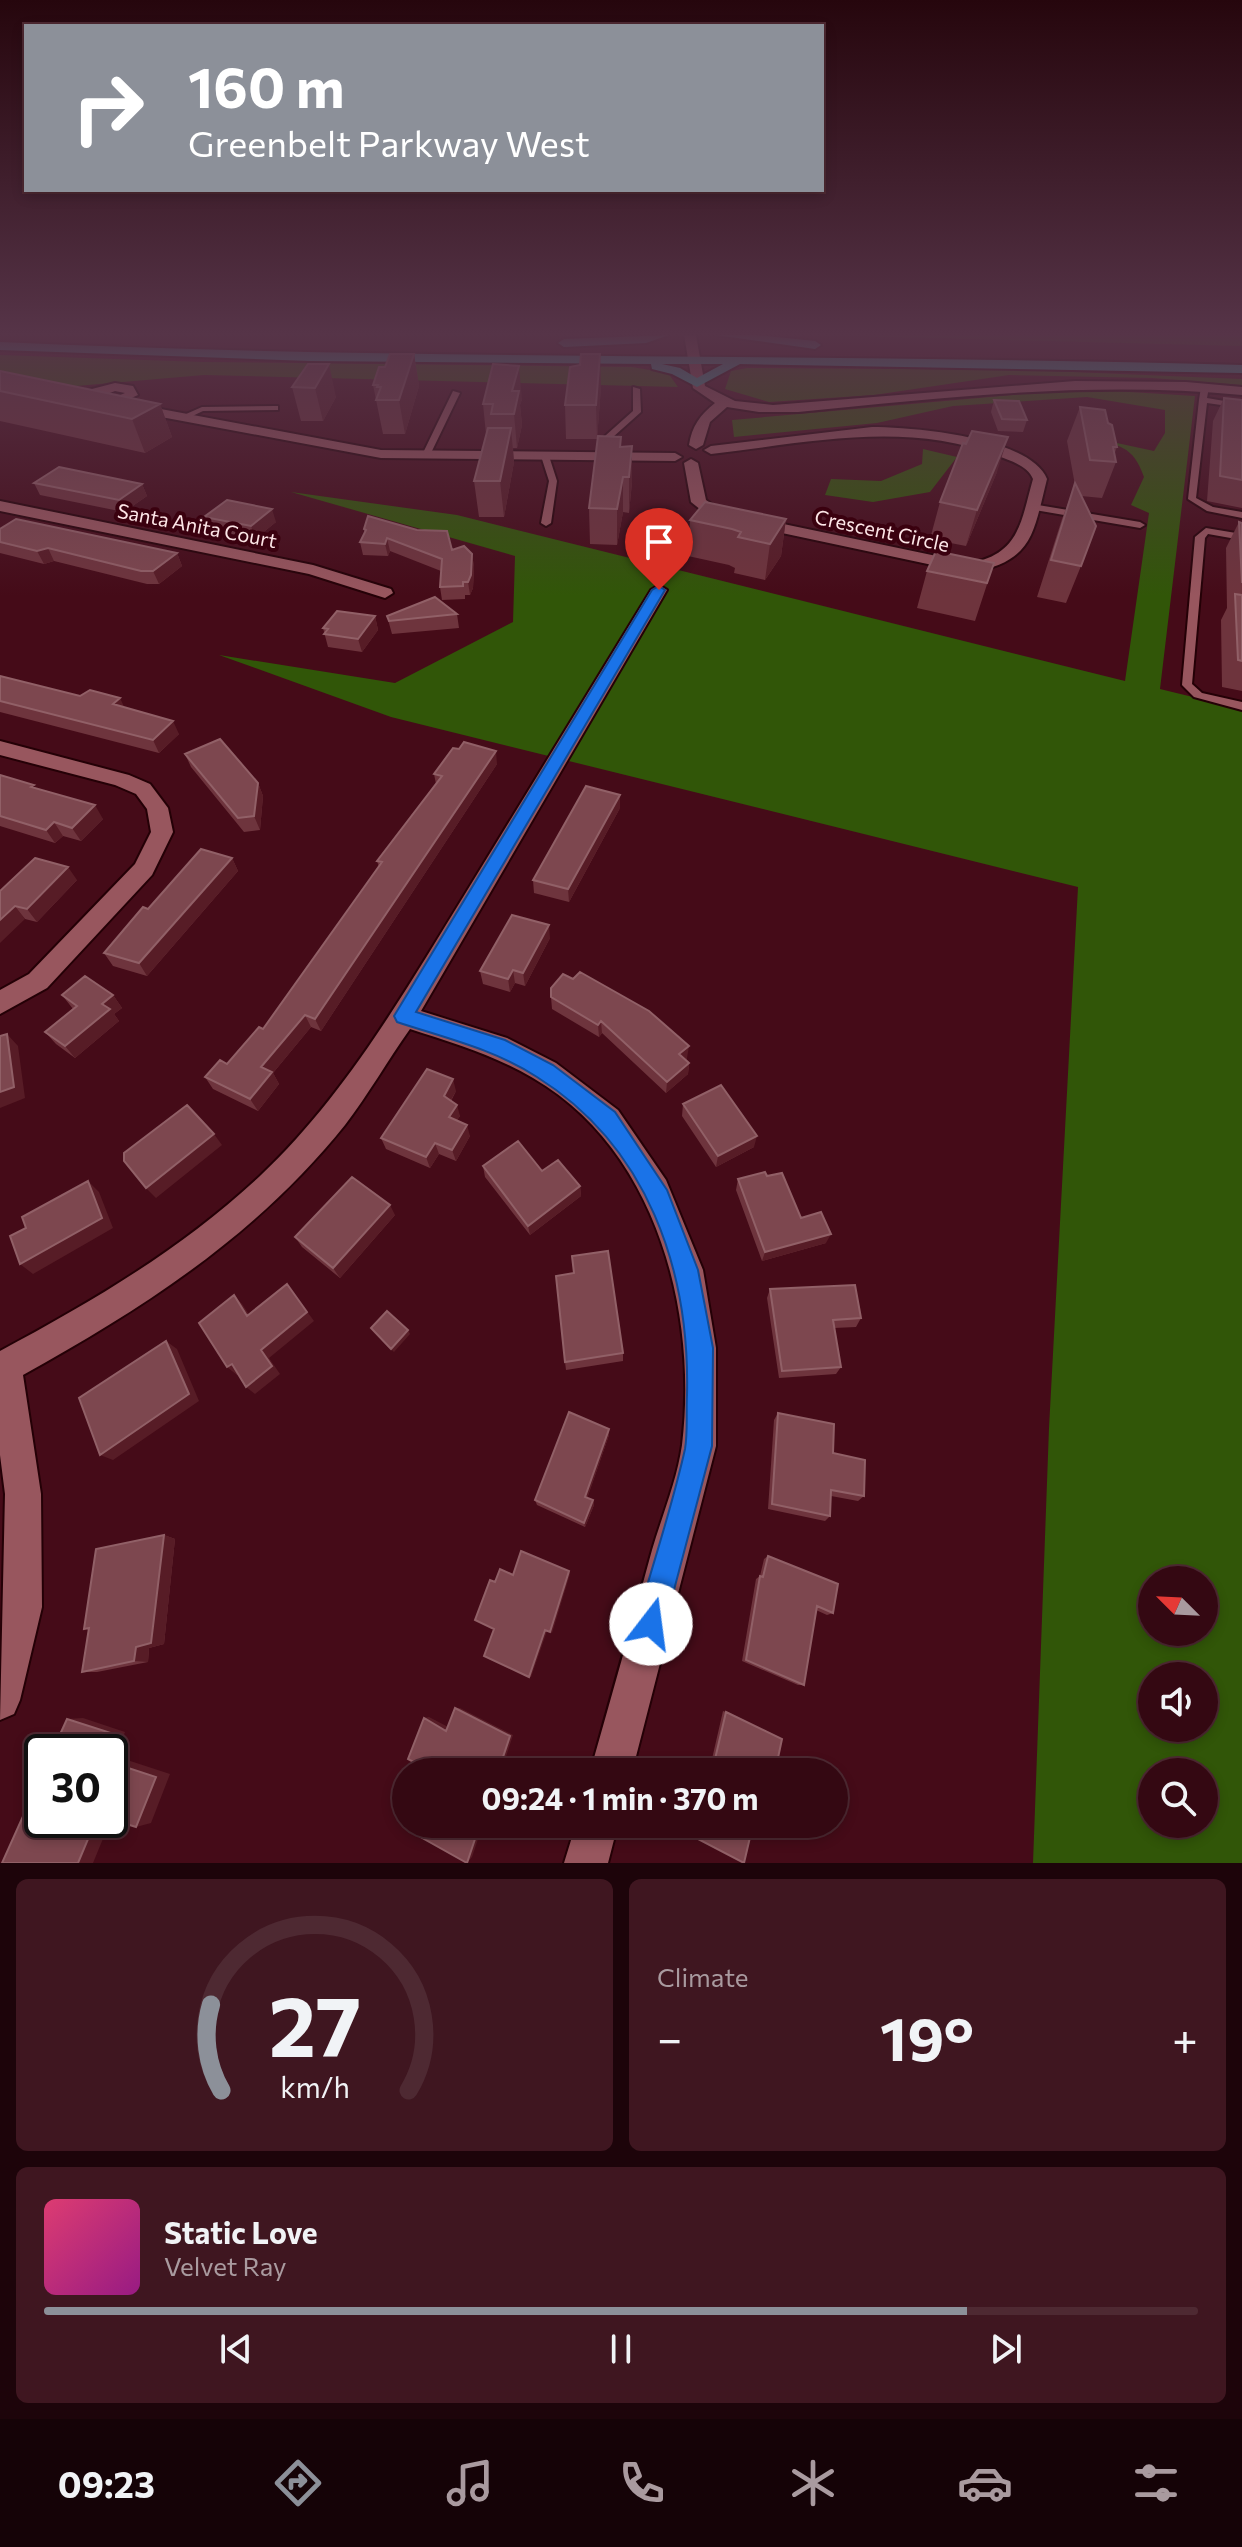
<!DOCTYPE html>
<meta charset="utf-8">
<style>
body{margin:0;font-family:Commissioner,sans-serif;background:#3f1620;color:#f1f3f6;height:100vh;display:flex;flex-direction:column;font-size:30px;white-space:nowrap}
*{box-sizing:border-box;margin:0}
p{font-size:26px;color:#a99a9f}
.icon{flex:none;width:44px;height:44px;fill:none;stroke:currentColor;stroke-width:2;stroke-linecap:round;stroke-linejoin:round}
.map{position:relative;height:1863px;overflow:hidden}
.drawer{display:flex;flex-direction:column;gap:16px;padding:16px;background:#1d040a;flex:1}
.drawer>*{flex:none}
.guide{position:absolute;left:24px;top:24px;width:800px;height:168px;border-radius:0px;box-shadow:0 4px 12px #0003,0 0 0 2px #4e2932;background:#8c9099;color:#fff;overflow:hidden}
.needle{width:52px;rotate:294deg}
.controls{position:absolute;left:1138px;top:1566px;display:grid;gap:16px}
.controls a{display:grid;place-items:center;width:80px;height:80px;border-radius:50%;background:#340812;box-shadow:0 4px 12px #0003,0 0 0 2px #4e2932;font-size:40px}
.speed{position:absolute;left:24px;top:1734px;display:flex;gap:16px;font-size:40px;font-weight:700;text-align:center}
.speed>*{display:grid;place-content:center;width:104px;height:104px;border-radius:50%;background:#340812;box-shadow:0 4px 12px #0003,0 0 0 2px #4e2932;line-height:1}
.speed .limit{border:4px solid #111;border-radius:12px;background:#fff;color:#111}
.pin{position:absolute;display:grid;place-items:center;width:68px;height:68px;color:#fff;margin:-82px -34px;border-radius:50% 50% 50% 0;rotate:-45deg;box-shadow:0 0 8px #0007}
.pin .icon{rotate:45deg}
.me{position:absolute;width:88px;margin:-44px;rotate:15deg;stroke-linejoin:round;filter:drop-shadow(0 0 6px #0008)}
.turn{display:flex;align-items:center;gap:28px;height:168px;padding:0 32px;font-size:36px}
.turn .icon{width:104px;height:104px;stroke-width:2.5}
.turn b{display:block;font-size:56px;line-height:68px}
.big{font-size:60px;font-weight:700;line-height:1.1}
.drawer .card{flex:1;display:flex;flex-direction:column;justify-content:center;gap:12px;min-width:0;padding:0 28px;border-radius:12px;background:#3f1620}
.drawer .dial{align-items:center;gap:0}
.dial svg{height:208px;overflow:visible;fill:none;stroke:#4e2932;stroke-width:7;stroke-linecap:round;text-anchor:middle}
.dial text{fill:#f1f3f6;stroke:none}
.song{display:flex;align-items:center;gap:24px}
.cover{width:96px;height:96px;border-radius:12px;background:linear-gradient(135deg,hsl(340 70% 55%),hsl(310 70% 35%))}
.played{height:8px;border-radius:4px;background:linear-gradient(90deg,#8c9099 80%,#4e2932 80%)}
.keys{display:flex;justify-content:space-around;direction:ltr}
.heat{display:flex;justify-content:space-between;align-items:center;font-size:44px;direction:ltr}
.drawer .tiles{flex:1;display:grid;gap:16px;grid-template-columns:1fr 1fr}
.card:last-child{grid-column:span 2}
.trip{position:absolute;left:392px;top:1758px;width:456px;height:80px;border-radius:40px;background:#340812;box-shadow:0 4px 12px #0003,0 0 0 2px #4e2932;font-weight:700;line-height:80px;text-align:center}
.tab-bar{display:flex;height:128px;justify-content:space-around;align-items:center;background:#150307;color:#a99a9f}
.tab-bar .icon{width:56px;height:56px}
.tab-bar .on{color:#8c9099}
.tab-bar b{font-size:36px;color:#f1f3f6}
.map>svg:first-child{display:block}
.forest{fill:#315608;fill-rule:evenodd}
.lines{fill:none;stroke-linecap:round;stroke-linejoin:round}
.lane-casing{stroke:#240006;stroke-width:4}
.street-casing{stroke:#240006;stroke-width:4}
.highway-casing{stroke:#240006;stroke-width:4}
.lane{fill:#98565e;fill-rule:evenodd}
.street{fill:#98565e;fill-rule:evenodd}
.highway{fill:#34acaa;fill-rule:evenodd}
.wall{fill:#6e343d}
.shaded-wall{fill:#571c26}
.building{fill:#7d474f;stroke:#916067;stroke-width:2}
.route{fill:#1a73e8;stroke:#114b97;stroke-width:2}
.labels{text-anchor:middle;stroke-width:8;stroke-linejoin:round;paint-order:stroke}
.far-street-label{font-size:20px;fill:#fde6e7;stroke:#3a010f}
</style>
<div class="map">
<svg width="1242" height="1863" viewBox="0 0 1242 1863">
<rect width="100%" height="100%" fill="#450b18"/>
<path class="forest" d="M815,335H1242V346Z
M0,355L203,362L632,367L668,373L678,387L204,375L53,388L0,376Z
M747,368L1024,370L1242,379V385L1152,378L1009,375L874,395L769,402L725,389L731,371Z
M1081,389L1195,396L1160,689L1242,709V1863H1033L1049,1428L1078,887L391,717L219,655L395,683L513,622L515,556L291,492L457,515L1125,681L1149,513L1131,505L1144,477C1133,445 1119,446 1089,437L1154,451L1165,433V410L1087,397L953,406L877,423L734,437L732,420ZM1152,1580H1204V1632H1152ZM1152,1676H1204V1728H1152ZM1152,1772H1204V1824H1152Z
M923,449L957,457L930,492L873,502L825,495L831,479L881,481L922,464Z"/>
<g class="lines">
<defs>
<path id="lane" d="M1205,385L1209,387L1207,398L1242,404V408L1207,403L1196,498L1213,507L1242,512V518L1207,511L1188,499L1199,400L1201,387Z
M633,387L640,389L641,412L613,437L612,453L605,455V436L633,411Z
M453,391L460,393L430,455L423,457L422,455Z
M275,406H278V410L203,411L184,420L177,418L202,407Z
M545,454L549,456L557,481L551,523L546,526L541,523L549,481L541,456Z
M1032,504L1140,522L1145,525L1140,528L1029,509L1028,507Z
M1206,528L1242,534V540L1208,534L1205,538L1192,684L1202,693L1242,702V710L1194,697L1182,685L1195,537Z"/>
<path id="street" d="M684,335H696L705,386L735,401L773,405L1075,381L1186,382L1242,387V395C1093,381 947,397 798,412H759L727,407L710,422L703,445L696,449L689,445C692,426 700,415 715,403L693,388Z
M115,383L133,386L138,395L109,408L83,400L88,390ZM115,391L125,393L108,400L97,398Z
M134,404L381,450L675,453L682,457L675,461L381,458L129,411V405Z
M872,427C913,427 1030,437 1047,479C1033,535 1033,561 970,573L711,518L691,502L684,463L691,459L698,463L706,500L721,511L970,563C1020,554 1021,521 1033,479C1028,466 1011,461 998,456C905,420 807,443 711,454L704,450L711,446Z
M0,501L313,565L391,589L393,593L385,598L309,574L0,511Z
M659,585L667,590L421,1011L507,1038L556,1063L618,1110L666,1180L703,1270L716,1348V1446L632,1772H590C611,1698 632,1624 652,1550C662,1516 677,1480 682,1445C698,1311 656,1149 533,1078C494,1055 453,1043 410,1029C388,1060 368,1095 345,1125C257,1235 144,1308 23,1375L41,1494L42,1607L20,1700L14,1714L0,1720L5,1494L0,1455V1351C93,1301 182,1249 260,1176C345,1096 404,993 465,894C527,793 589,691 651,590Z
M0,741L129,775L150,784L168,808L173,832L152,875L47,988L0,1014V990L29,974L135,864L151,832L147,809L136,794L115,785L0,755Z
M576,1824H618L608,1863H564Z"/>
<path id="highway" d="M669,335L646,343L564,347L558,343L564,339Z
M715,335H757L815,341L821,345L815,349Z
M0,342C414,361 828,353 1242,365V373L740,364L697,387L672,374L652,369L651,364L310,361L0,350ZM662,364H723L697,378L680,368Z"/>
</defs>
<use href="#lane" class="lane-casing"/>
<use href="#street" class="street-casing"/>
<use href="#highway" class="highway-casing"/>
<use href="#lane" class="lane"/>
<use href="#street" class="street"/>
<use href="#highway" class="highway"/>
</g>
<path class="wall" d="M414,354L419,386L405,434H383L373,385L385,367Z
M308,364L336,397L323,421H301L292,387Z
M0,371L160,404L172,437L145,453L0,421Z
M601,387L597,439H566L565,405Z
M1224,398L1242,400V508L1207,501L1213,421Z
M522,399L520,405L522,425L517,448H513L514,462L504,517H479L474,481L486,434L483,404Z
M994,400L1027,420L1023,432L998,431L991,412Z
M1080,407L1108,423L1117,447L1114,455L1116,462L1102,498L1081,496V566L1066,603L1037,597L1062,519L1075,485L1067,441Z
M632,446V482L629,513L623,512L617,545L590,544L589,508L621,447Z
M997,472L966,546L930,539L940,502Z
M34,483L142,484L147,496L124,512L40,495Z
M204,517L276,522L255,539L209,529Z
M786,519L781,556L765,580L734,573L735,568L729,565L688,556L690,520Z
M1239,522L1242,523V691L1222,687L1221,620L1227,608L1226,548Z
M0,529L177,553L182,566L159,584H147L54,561L44,564L0,553Z
M364,529L472,554L474,567L473,588L470,595H465V599L442,600L440,587L441,571L390,551L388,556L363,555L360,542L365,534Z
M994,563L975,621L917,608L927,571Z
M457,614L459,628L392,634L387,616Z
M375,616L378,630L362,652L328,647L323,628Z
M0,676L124,707L179,734L159,753L0,712Z
M185,754L258,783L263,796L260,830L244,832L191,767Z
M497,764L321,1031L311,1027L273,1073L279,1084L258,1111L213,1089L205,1077L227,1064L263,1029L379,867L377,861L436,784L434,774Z
M0,775L36,788L103,819L81,841L63,836L55,843L0,826Z
M620,808L569,902L534,893L533,880Z
M232,858L238,871L147,976L113,966L104,953L148,909Z
M77,880L37,922L25,919L0,891Z
M550,938L525,986L515,983L510,992L483,984L480,971Z
M62,995H113L122,1008L114,1014L119,1021L75,1058L56,1044L45,1032L73,1009Z
M551,997L687,1058L686,1059L689,1063L688,1074L666,1093L602,1033L599,1037L552,1009Z
M456,1091L451,1101L460,1116L457,1120L470,1136L456,1161L439,1154L430,1168L386,1149L381,1138Z
M683,1104L754,1147L716,1167L682,1116Z
M483,1166L542,1171L580,1186L581,1196L530,1235L485,1177Z
M767,1176L801,1218L826,1243L762,1261L736,1190L738,1179Z
M395,1215L340,1278L302,1247L295,1237Z
M770,1289L861,1318L856,1327L834,1328L841,1367L836,1374L779,1378L767,1298Z
M623,1353V1361L566,1370L565,1362Z
M778,1413L833,1453L864,1496L858,1501L831,1496L830,1516L825,1521L768,1509L774,1420Z
M609,1429V1435L587,1498L593,1500L594,1505L585,1527L537,1505L535,1500Z
M164,1535L175,1539L164,1644L149,1648L148,1662L97,1672H82Z
M768,1556L833,1613L827,1615L816,1610L804,1685H798L742,1661L756,1579L760,1576L764,1559Z
M723,1711L726,1712L775,1772H709Z
M696,1824H764L751,1833L696,1838L694,1833Z"/>
<path class="shaded-wall" d="M414,354L419,386L405,434L399,400Z
M600,354L601,387L597,439L596,405Z
M329,364L336,397L323,421L315,388Z
M519,366L522,399L520,405L522,425L517,448L512,391Z
M160,404L172,437L145,453L132,419Z
M511,428L514,462L504,517L500,481Z
M1008,437L997,472L966,546L977,510Z
M632,446V482L629,513V477Z
M623,477V512L617,545V509Z
M142,484L147,496L124,512L119,500Z
M272,509L276,522L255,539L251,526Z
M786,519L781,556L765,580L770,544Z
M387,538L390,551L388,556L385,544Z
M48,548L54,561L44,564L37,551Z
M177,553L182,566L159,584L153,571Z
M472,554L474,567L473,588L470,595L468,582Z
M375,616L378,630L362,652L358,639Z
M120,698L126,711L113,704Z
M173,721L179,734L159,753L153,740Z
M496,751L497,764L321,1031L315,1019Z
M258,783L263,796L260,830L254,816Z
M620,795V808L569,902L568,889Z
M95,805L103,819L81,841L72,828Z
M54,822L63,836L55,843L46,830Z
M232,858L238,871L147,976L139,963Z
M68,867L77,880L37,922L27,909Z
M15,906L25,919L0,943V920Z
M549,925L550,938L525,986L523,973Z
M513,970L515,983L510,992L508,979Z
M113,995L122,1008L114,1014L119,1021L75,1058L65,1046L102,1004Z
M305,1015L311,1027L273,1073L279,1084L258,1111L250,1099L261,1067Z
M601,1021L602,1033L599,1037L598,1025Z
M7,1034L18,1046L25,1098L0,1108V1092Z
M689,1046L687,1058L678,1066L679,1054Z
M689,1063L688,1074L666,1093L667,1082Z
M453,1079L456,1091L447,1107L444,1096Z
M457,1105L460,1116L452,1128L449,1117Z
M467,1125L470,1136L456,1161L452,1150Z
M214,1134L222,1145L156,1198L146,1188Z
M757,1136L754,1147L716,1167L718,1156Z
M435,1143L439,1154L430,1168L426,1157Z
M88,1181L99,1192L113,1228L33,1274L20,1264Z
M580,1186L581,1196L530,1235L528,1226Z
M390,1205L395,1215L340,1278L333,1268Z
M831,1234L826,1243L762,1261L765,1252Z
M287,1284L314,1321L269,1358L280,1374L255,1394L246,1387Z
M234,1295L242,1304L256,1325L247,1316Z
M408,1330L410,1334L394,1352L391,1349Z
M166,1341L177,1349L199,1401L113,1460L100,1455Z
M232,1364L241,1372L237,1375L227,1367Z
M609,1429V1435L586,1502L585,1497Z
M593,1500L594,1505L585,1527L584,1523Z
M164,1535L175,1539L164,1644L149,1648L148,1662L134,1661L136,1647Z
M569,1571L570,1574L552,1633L550,1632Z
M545,1630L547,1631L531,1677H529Z
M455,1708H460L513,1735L501,1772H498Z
M429,1717L452,1729L446,1731L424,1718Z
M83,1718L125,1732L115,1756L170,1774L151,1823L136,1827L110,1762V1752H102L67,1719Z
M114,1812L93,1863H78L96,1820H110V1813Z
M480,1824H483L472,1857L467,1863Z"/>
<path class="building" d="M390,354H414L399,400H376L381,387H377L378,385H373L379,367H385Z
M581,354H600L596,405H565L570,367L580,365Z
M308,364H329L315,388L292,387Z
M493,364L519,366L512,391H519L514,414H491L493,404H483Z
M0,371L160,404L132,419L0,391Z
M1224,398L1242,400V480L1220,476Z
M994,400L1019,401L1027,420L1002,419Z
M1080,407L1105,410L1108,423L1112,425L1117,447H1113L1116,462L1090,460Z
M488,428H511L500,481H474Z
M972,431L1008,437L977,510L940,502L963,443L966,444Z
M598,436L621,437L620,447L632,446L629,477H623L617,509L589,508Z
M59,467L142,484L119,500L34,483Z
M1075,483L1096,526L1081,566L1051,560Z
M227,500L272,509L251,526L204,517Z
M705,502L786,519L770,544L738,537L741,532L732,529L690,520Z
M368,516L417,530L447,531L452,550L464,546L472,554L471,575L468,582H463V586L440,587L442,559L387,538L385,544L360,542L366,530L364,529Z
M16,519L177,553L153,571H141L48,548L37,551L0,542V529Z
M1239,522L1242,523V583Z
M936,551L994,563L987,583L927,571Z
M1235,594L1242,595V661L1238,660Z
M435,597L457,614L389,621L387,616Z
M337,611L375,616L358,639L324,634L328,629L323,628Z
M0,676L80,696L90,690L120,698L113,704L173,721L153,740L0,701Z
M220,739L258,783L254,816L238,818L185,754Z
M464,742L496,751L315,1019L305,1015L261,1067L272,1072L250,1099L205,1077L220,1060L227,1064L259,1027L263,1029L382,862L377,861L442,776L434,774L453,748L459,749Z
M0,775L34,785L31,787L95,805L72,828L54,822L46,830L0,816Z
M586,786L620,795L568,889L533,880Z
M201,849L232,858L139,963L104,953L143,907L148,909Z
M35,858L68,867L27,909L15,906L0,920V891Z
M512,915L549,925L523,973L513,970L508,979L480,971Z
M580,972L649,1011L689,1046L679,1054L689,1063L667,1082L601,1021L598,1025L551,997V988L563,974L573,979Z
M85,976L113,995L102,1004L110,1009L65,1046L45,1032L77,1006L62,995Z
M7,1034L14,1087L0,1092V1036Z
M427,1069L453,1079L444,1096L457,1105L449,1117L467,1125L452,1150L435,1143L426,1157L381,1138Z
M721,1085L757,1136L718,1156L683,1104Z
M187,1105L214,1134L146,1188L124,1161V1153Z
M518,1141L542,1171L558,1160L580,1186L528,1226L483,1166Z
M765,1172L767,1176L782,1173L801,1218L821,1212L831,1234L765,1252L738,1179Z
M352,1177L390,1205L333,1268L295,1237Z
M88,1181L102,1218L20,1264L10,1236L26,1228L22,1217Z
M608,1251L623,1353L565,1362L556,1276L574,1273L572,1256Z
M287,1284L307,1312L261,1350L272,1366L246,1387L232,1364L227,1367L199,1323L234,1295L247,1316Z
M855,1285L861,1318L833,1320L841,1367L782,1371L770,1289Z
M387,1311L408,1330L391,1349L371,1328Z
M166,1341L189,1394L100,1455L79,1398Z
M569,1412L609,1429L585,1497L593,1500L584,1523L535,1500Z
M778,1413L834,1424L833,1453L865,1460L864,1496L831,1490L830,1516L772,1504Z
M164,1535L151,1643L136,1647L134,1661L82,1672L89,1628L84,1629L96,1549Z
M521,1551L569,1571L550,1632L545,1630L529,1677L484,1656L494,1629L475,1620L490,1580L495,1582L500,1569L513,1575Z
M768,1556L838,1584L833,1613L817,1606L804,1685L746,1660L760,1576L763,1577Z
M455,1708L510,1736L498,1772H432L408,1759L424,1718L446,1731Z
M726,1712L782,1739L775,1772H712Z
M67,1719L111,1733L102,1752H52Z
M110,1762L156,1777L136,1827L110,1819Z
M42,1774V1820H96L78,1863H2Z
M413,1824H480L467,1863L410,1831Z
M699,1824H764L761,1838L751,1833L744,1863L696,1838Z"/>
<linearGradient id="sky" x2="0" y2="1"><stop stop-color="#26060d"/><stop offset="0.56" stop-color="#563448"/><stop offset="1" stop-color="#563448" stop-opacity="0"/></linearGradient>
<rect width="1242" height="596" fill="url(#sky)"/>
<path class="route" d="M659,586L665,590L416,1012L505,1040L553,1065L615,1112L667,1190L698,1270L713,1348L712,1446L665,1624L661,1634L651,1639L640,1634L636,1624C652,1566 672,1508 685,1449C688,1432 686,1412 687,1395C690,1269 647,1146 537,1077C494,1049 445,1038 397,1022L394,1016L652,590Z"/>
<g class="labels">
<g class="far-street-label">
<text transform="translate(197 526) rotate(11)" y="7">Santa Anita Court</text>
<text transform="translate(882 531) rotate(12)" y="7">Crescent Circle</text>
</g>
</g>
</svg>
<div class="controls">
<a><svg class="needle" viewBox="-14 -14 28 28"><path d="M0-13l5 13h-10z" fill="#e53935"/><path d="M0 13l5-13h-10z" fill="#a99a9f"/></svg></a>
<a><svg class="icon" aria-label="sound" viewBox="0 0 24 24"><path d="M4 9h4l5-4v14l-5-4H4zM17 9q2 3 0 6"/></svg></a>
<a><svg class="icon" aria-label="search" viewBox="0 0 24 24"><circle cx="10" cy="10" r="6"/><path d="M15 15l6 6"/></svg></a>
</div>
<div class="speed"><div class="limit">30</div></div>
<div class="pin" style="left:659px;top:590px;background:#d93025"><svg class="icon" aria-label="arrive" viewBox="0 0 24 24"><path d="M6 21V4h12l-3 4 3 4H6"/></svg></div>
<svg class="me" style="left:651px;top:1624px" viewBox="-20 -20 40 40"><circle r="19" fill="#fff"/><path d="M0-13L10 11 0 6-10 11z" fill="#1a73e8"/></svg>
<div class="trip">09:24 · 1 min · 370 m</div>
<div class="guide">
<div class="turn"><svg class="icon" aria-label="right" viewBox="0 0 24 24"><path d="M7 20v-9h11M14 6l5 5-5 5"/></svg><div><b>160 m</b>Greenbelt Parkway West</div></div>
</div>
</div>
<section class="drawer">
<div class="tiles">
<div class="card dial"><svg viewBox="0 0 100 80">
<path d="M14 69A42 42 0 1 1 86 69"/>
<path d="M14 69A42 42 0 0 1 10 36" stroke="#8c9099"/>
<text x="50" y="56" font-size="32" font-weight="700">27</text>
<text x="50" y="72" font-size="11">km/h</text>
</svg></div>
<div class="card"><p>Climate</p>
<div class="heat"><a>−</a><b class="big">19°</b><a>+</a></div>
</div>
<div class="card">
<div class="song"><i class="cover"></i><div><b>Static Love</b><p>Velvet Ray</p></div></div>
<div class="played"></div>
<div class="keys"><svg class="icon" aria-label="previous" viewBox="0 0 24 24"><path d="M18 5L8 12l10 7zM5 5v14"/></svg><svg class="icon" aria-label="pause" viewBox="0 0 24 24"><path d="M8 5v14M16 5v14"/></svg><svg class="icon" aria-label="next" viewBox="0 0 24 24"><path d="M6 5l10 7-10 7zM19 5v14"/></svg></div>
</div>
</div>
</section>
<nav class="tab-bar">
<b>09:23</b>
<svg class="icon on" aria-label="directions" viewBox="0 0 24 24"><path d="M12 3l9 9-9 9-9-9zM9 14v-3h6M13 9l2 2-2 2"/></svg>
<svg class="icon" aria-label="music" viewBox="0 0 24 24"><path d="M9 18V5l10-2v13"/><circle cx="6" cy="18" r="3"/><circle cx="16" cy="16" r="3"/></svg>
<svg class="icon" aria-label="phone" viewBox="0 0 24 24"><path d="M5 4h4l2 5-3 2q2 4 5 5l2-3 5 2v4C11 20 4 13 5 4z"/></svg>
<svg class="icon" aria-label="climate" viewBox="0 0 24 24"><path d="M12 3v18M4 7l16 10M4 17L20 7"/></svg>
<svg class="icon" aria-label="car" viewBox="0 0 24 24"><path d="M5 17H2v-5l4-1 3-4h7l3 4 3 1v5h-3M9 17h6M6 11h13"/><circle cx="7" cy="17" r="2"/><circle cx="17" cy="17" r="2"/></svg>
<svg class="icon" aria-label="filters" viewBox="0 0 24 24"><path d="M4 7h16M4 17h16"/><circle cx="9" cy="7" r="2"/><circle cx="15" cy="17" r="2"/></svg>
</nav>
